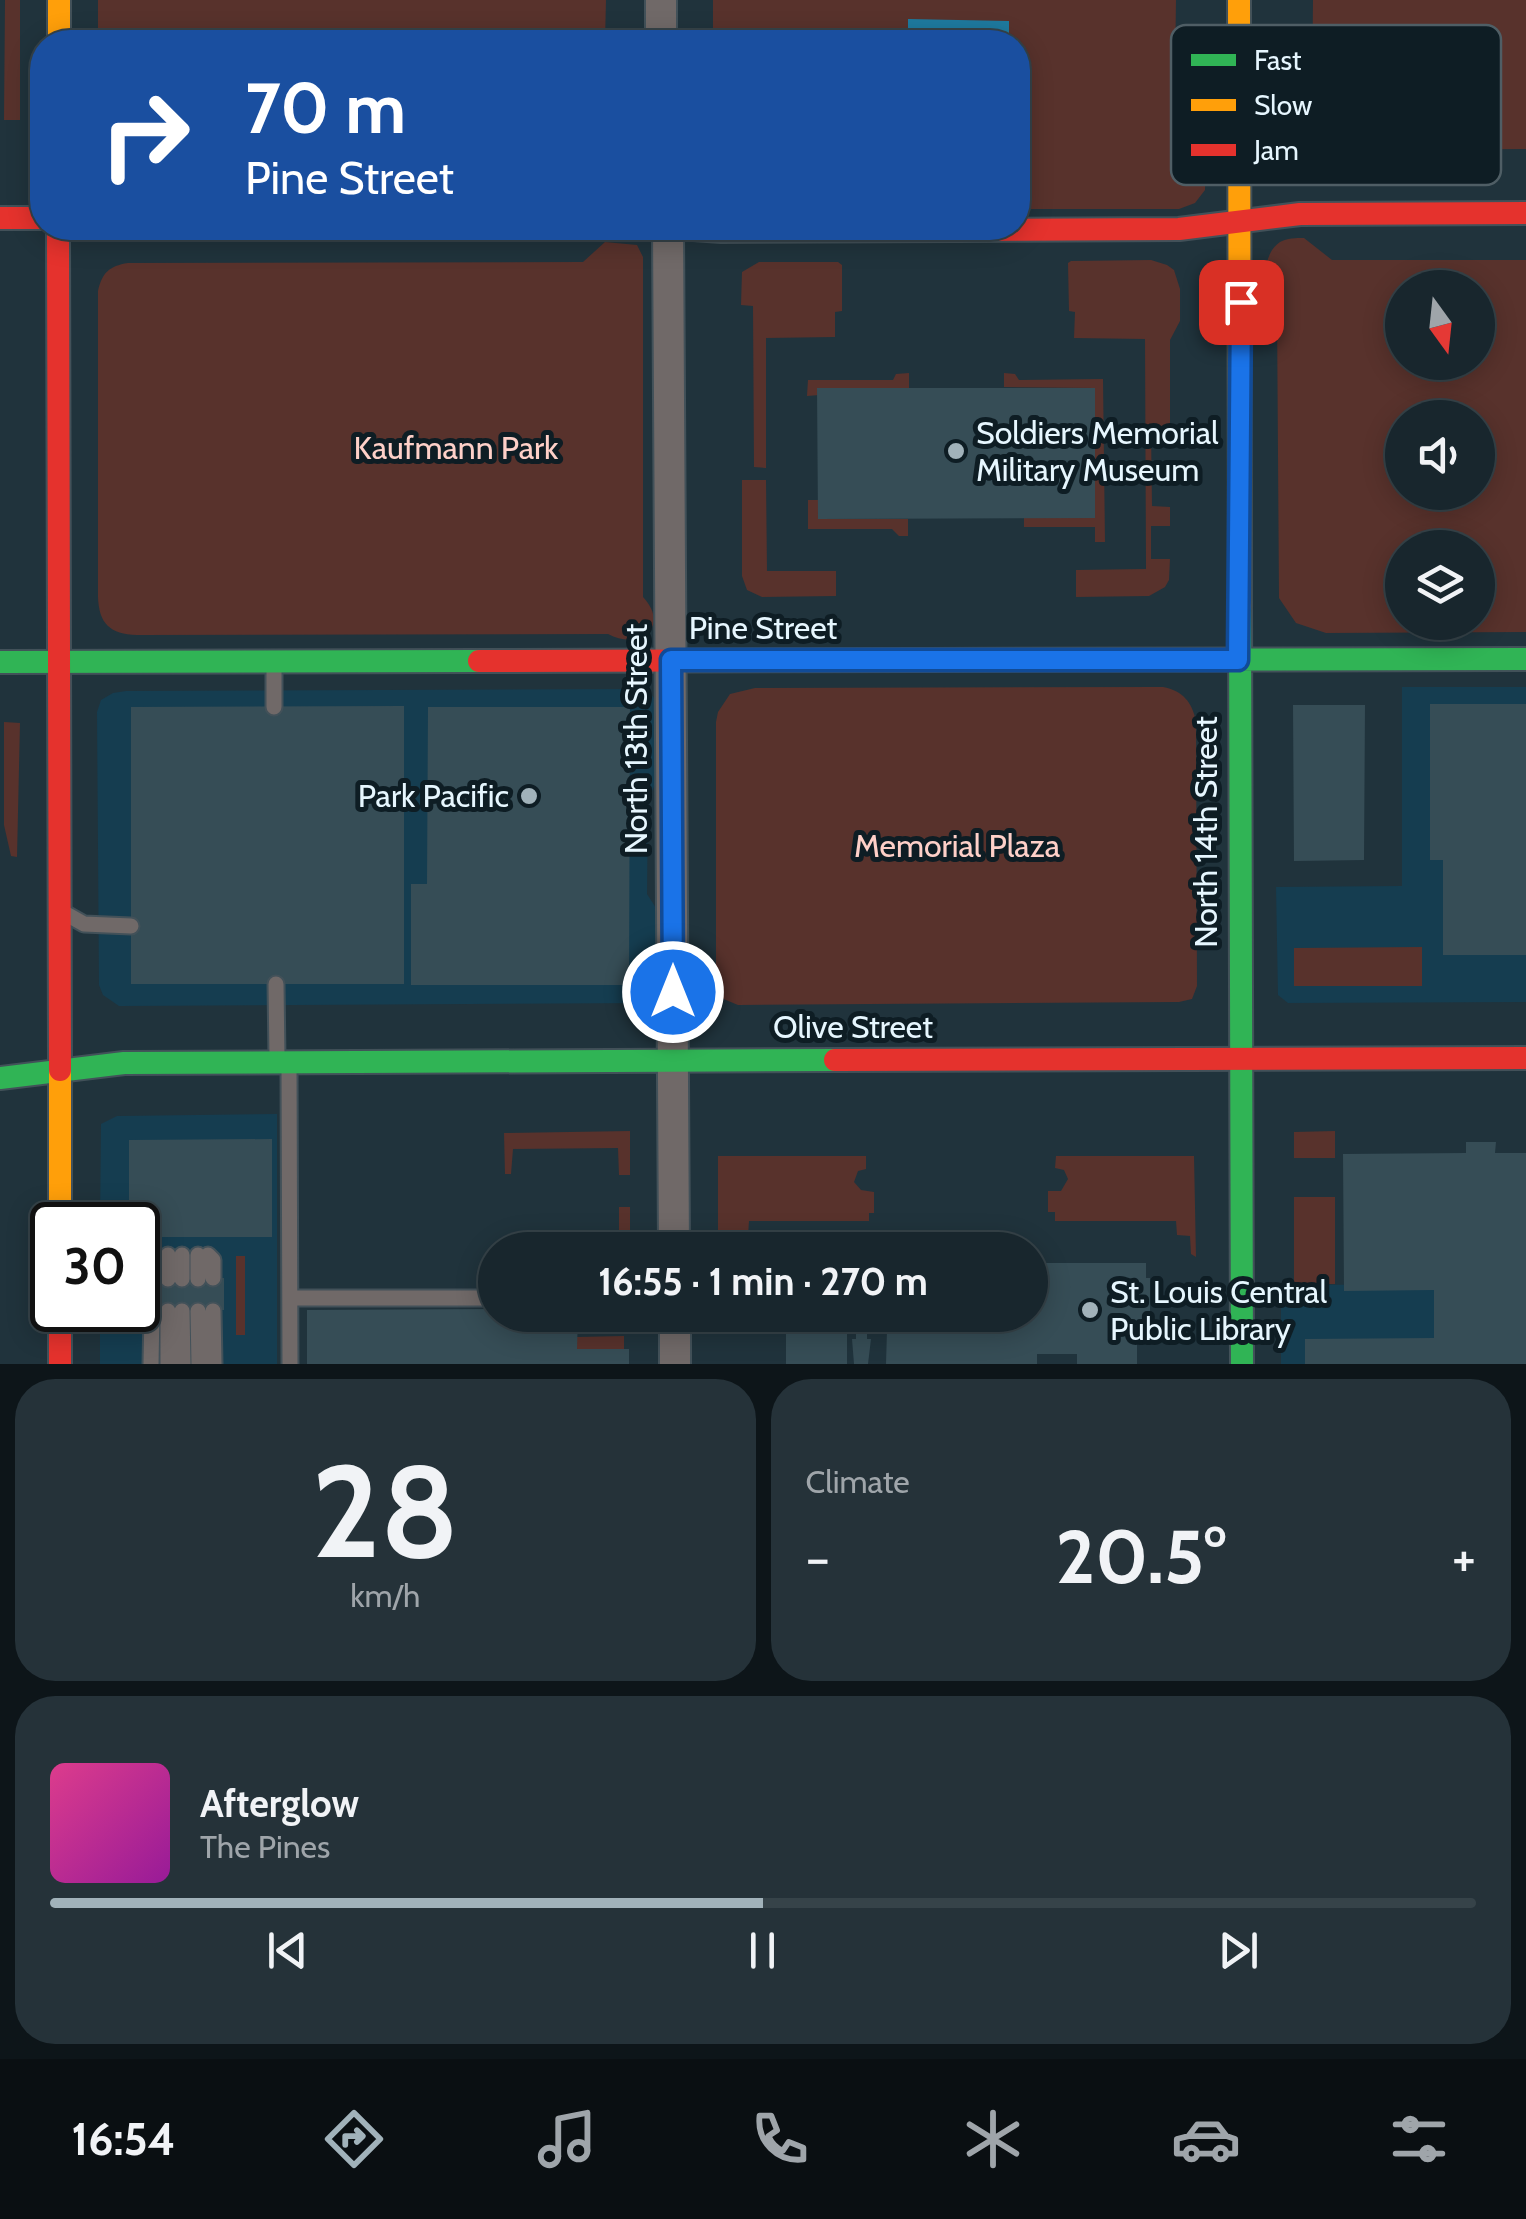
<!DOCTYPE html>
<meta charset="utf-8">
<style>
body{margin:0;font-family:Cabin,sans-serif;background:#253239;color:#f1f3f6;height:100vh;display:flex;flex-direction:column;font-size:38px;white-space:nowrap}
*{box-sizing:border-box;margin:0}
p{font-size:32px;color:#9fa5aa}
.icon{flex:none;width:55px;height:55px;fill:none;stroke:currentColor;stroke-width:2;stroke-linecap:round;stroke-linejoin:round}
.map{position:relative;height:1364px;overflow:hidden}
.drawer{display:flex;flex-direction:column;gap:15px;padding:15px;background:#0d1519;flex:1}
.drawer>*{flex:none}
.hud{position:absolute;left:30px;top:30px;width:1000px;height:210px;border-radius:40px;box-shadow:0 5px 25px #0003,0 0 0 2px #364349;background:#1a4fa0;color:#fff;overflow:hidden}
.needle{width:65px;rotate:165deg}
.controls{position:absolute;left:1385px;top:270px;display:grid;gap:20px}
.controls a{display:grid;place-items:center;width:110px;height:110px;border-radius:50%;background:#18262d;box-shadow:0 5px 25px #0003,0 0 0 2px #364349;font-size:50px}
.speed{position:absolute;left:30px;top:1202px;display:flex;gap:20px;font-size:50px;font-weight:700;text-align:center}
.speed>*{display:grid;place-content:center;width:130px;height:130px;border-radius:50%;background:#18262d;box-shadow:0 5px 25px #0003,0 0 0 2px #364349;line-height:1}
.speed .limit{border:5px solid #111;border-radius:15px;background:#fff;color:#111}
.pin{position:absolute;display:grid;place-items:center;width:85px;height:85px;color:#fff;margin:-42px;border-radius:20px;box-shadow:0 5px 15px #0006}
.me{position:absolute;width:110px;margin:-55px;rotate:0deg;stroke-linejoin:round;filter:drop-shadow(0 0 8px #0008)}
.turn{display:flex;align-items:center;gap:35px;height:210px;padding:0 50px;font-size:45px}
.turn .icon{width:130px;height:130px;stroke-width:2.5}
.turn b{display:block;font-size:70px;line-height:85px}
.big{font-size:75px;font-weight:700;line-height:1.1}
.drawer .tile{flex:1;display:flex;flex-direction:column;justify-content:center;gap:15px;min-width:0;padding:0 35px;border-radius:40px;background:#253239}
.drawer .dial{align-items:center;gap:0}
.dial b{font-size:130px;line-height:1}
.song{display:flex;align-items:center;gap:30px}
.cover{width:120px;height:120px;border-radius:15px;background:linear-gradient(135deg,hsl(330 70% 55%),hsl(300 70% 35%))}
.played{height:10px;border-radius:5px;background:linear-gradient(90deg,#a1b2ba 50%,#364349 50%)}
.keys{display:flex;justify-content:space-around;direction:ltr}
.heat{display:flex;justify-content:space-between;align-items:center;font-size:55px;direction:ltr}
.drawer .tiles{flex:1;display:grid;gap:15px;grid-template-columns:1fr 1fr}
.tile:last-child{grid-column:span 2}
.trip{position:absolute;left:478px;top:1232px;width:570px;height:100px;border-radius:50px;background:#18262d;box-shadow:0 5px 25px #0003,0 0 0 2px #364349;font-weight:700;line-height:100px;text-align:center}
.dock{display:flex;height:160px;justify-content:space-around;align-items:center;background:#0a0f12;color:#9fa5aa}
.dock .icon{width:70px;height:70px}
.dock .on{color:#a1b2ba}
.dock b{font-size:45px;color:#f1f3f6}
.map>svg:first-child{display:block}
.built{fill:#153d50}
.green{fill:#58322c;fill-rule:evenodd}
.water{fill:#1e7a9f}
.building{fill:#364d56}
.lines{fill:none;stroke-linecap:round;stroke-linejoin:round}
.lane-casing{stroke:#425159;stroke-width:19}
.street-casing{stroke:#425159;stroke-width:34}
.fast-casing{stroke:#425159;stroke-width:26}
.slow-casing{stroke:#425159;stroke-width:26}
.jam-casing{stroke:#425159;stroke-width:26}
.lane{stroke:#706968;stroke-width:15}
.street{stroke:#706968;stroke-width:30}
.fast{stroke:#30b455;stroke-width:22}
.slow{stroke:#ff9f0a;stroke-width:22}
.jam{stroke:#e5322d;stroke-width:22}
.route-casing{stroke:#114b97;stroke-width:25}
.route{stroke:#1a73e8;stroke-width:18}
.poi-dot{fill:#a1b2ba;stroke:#0e1d24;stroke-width:4}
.labels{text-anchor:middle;stroke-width:10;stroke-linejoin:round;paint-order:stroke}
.poi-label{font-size:32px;fill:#e6f6fe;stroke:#0e1d24;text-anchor:start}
.park-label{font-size:32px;fill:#fed0c8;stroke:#0e1d24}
.street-label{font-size:32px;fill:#e6f6fe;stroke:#0e1d24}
.key{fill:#0e1d24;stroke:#4f5e65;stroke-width:2.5}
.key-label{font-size:28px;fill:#e6f6fe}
</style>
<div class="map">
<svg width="1526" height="1364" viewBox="0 0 1526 1364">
<rect width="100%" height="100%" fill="#20333c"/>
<path class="built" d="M1402,687H1526V1002L1288,1003L1278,995L1276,887L1402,886Z
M634,689L651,694L656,701L657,781L648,799L647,894L658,911V993L647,1003L119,1006L103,995L99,985L97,712L101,700L113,693L126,691Z
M277,1114V1364H100V1310H138V1225H100L101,1124L117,1116Z
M1526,1284V1364H1281V1285Z"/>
<path class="green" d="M5,0H20V120H4Z
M98,0H606L605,42H98Z
M713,0H1176L1175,69L1202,95L1207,109L1205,190L1195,203L1179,209H1018V42H713Z
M1313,0H1526V149L1368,150L1339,174C1302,175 1282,177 1283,133L1312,99Z
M1304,238L1332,260H1526V632L1326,633L1296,623L1279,598L1277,311C1264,295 1259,256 1280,242C1287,238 1296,238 1304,238ZM1402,288H1478V362H1402ZM1402,418H1478V492H1402ZM1402,548H1478V622H1402Z
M605,242L637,245L643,257V597C671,627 639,651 608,634L137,635C110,634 99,624 98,597V291C102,273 109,266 128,263L583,262Z
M1071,261L1151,260L1167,265L1174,270L1180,289V321L1170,340V429L1151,430L1152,506L1170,507V526H1151V559H1170L1169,580L1165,587L1149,596L1076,597V570L1146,569L1145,339L1074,338L1075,312L1069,311L1068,263Z
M759,262H838L842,265V311L835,312V337L766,338V468L754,467L753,306L741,305L742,272Z
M909,373V388L807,396L808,380H893L896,374Z
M1004,373L1015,374L1019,380L1103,379L1105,542H1095V527H1024V518H1095V388L1004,387Z
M742,480H766L767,571H836V596L762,597L747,590L742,576Z
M808,500H818V519H908V536H899L892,529H808Z
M1163,687C1183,691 1192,702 1196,721L1197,986L1192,999L1179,1002L738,1005L721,998L716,983V722L718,712L730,694L755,688Z
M4,722L20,723L17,857L11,856L4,825Z
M1422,947V986H1294V948Z
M630,1131V1175H619L618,1148L513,1149L511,1174H505L504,1133Z
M1335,1131V1158H1294V1132Z
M718,1156H866V1169L858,1171L854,1182L861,1190L874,1192V1213H869V1221H749L748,1236H732V1250H718Z
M1056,1156H1194L1196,1257L1191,1254L1190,1236L1177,1235L1176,1221H1055V1212H1048V1191H1061L1068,1179L1064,1170L1055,1168Z
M1294,1197H1335V1284H1294Z
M619,1207H630V1250H619Z
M236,1256H245V1335H236Z
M624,1336V1349H577V1337Z"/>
<path class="water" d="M908,19L1009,21V42H908Z"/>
<path class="building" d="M817,388H1095V518L818,519Z
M1430,704H1526V955H1443V860H1430Z
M1293,705H1365L1364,860L1294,861Z
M404,706V984H131V707Z
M428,707H630L629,985H411V884H427Z
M272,1139V1237H138V1225H129V1140Z
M1466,1142H1496L1495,1153H1526V1364H1305V1339L1434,1338V1290L1344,1291L1343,1154L1466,1153Z
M913,1245H1010L1009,1250H913Z
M1030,1263H1146V1278H1150V1314H1146V1331H1137V1364H1077V1354H1037V1364H886L887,1330H867V1339H871L868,1364H854L852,1339H856V1330H847V1364H786V1331H777V1315H1030Z
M224,1278V1310L138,1312V1280Z
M495,1309V1315H578L577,1349H629V1364H307V1310Z"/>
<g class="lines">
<defs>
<path id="lane" d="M274,666V707
M68,915L84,924L131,926
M276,984L277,1058
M289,1066L290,1364
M168,1255V1279
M182,1255V1279
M198,1255V1279
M208,1255L213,1260V1278
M152,1279L153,1255
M290,1298H495
M182,1311L183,1364
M198,1311L199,1364
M213,1311L214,1364
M151,1364L152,1312
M168,1364V1311"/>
<path id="street" d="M661,0V42
M668,228L674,1250
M675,1315V1364"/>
<path id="fast" d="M1240,605L1242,1364
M924,660L1526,659
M0,662L479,661
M0,1078L124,1063L835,1060"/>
<path id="slow" d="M59,0V42
M1239,0L1240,605
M60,1070V1225"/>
<path id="jam" d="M0,218H42
M58,228L60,1070
M680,228L721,231L1179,229L1300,214L1526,213
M479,661L924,660
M835,1060L1526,1058
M60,1310V1364"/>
</defs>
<use href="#lane" class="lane-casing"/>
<use href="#street" class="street-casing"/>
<use href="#fast" class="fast-casing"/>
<use href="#slow" class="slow-casing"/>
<use href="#jam" class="jam-casing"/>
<use href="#lane" class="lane"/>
<use href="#street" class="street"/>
<use href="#fast" class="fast"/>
<use href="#slow" class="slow"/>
<use href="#jam" class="jam"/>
</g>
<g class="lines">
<defs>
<path id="route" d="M673,992L671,660H1238L1241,302"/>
</defs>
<use href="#route" class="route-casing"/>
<use href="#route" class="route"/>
</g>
<g class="poi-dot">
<circle cx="956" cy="451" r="10"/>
<circle cx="529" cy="796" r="10"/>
<circle cx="1090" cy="1310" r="10"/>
</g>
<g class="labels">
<g class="poi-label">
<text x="976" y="444">Soldiers Memorial<tspan x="976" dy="37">Military Museum</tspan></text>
<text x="509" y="807" text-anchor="end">Park Pacific</text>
<text x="1110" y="1303">St. Louis Central<tspan x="1110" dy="37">Public Library</tspan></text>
</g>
<g class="park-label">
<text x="456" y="459">Kaufmann Park</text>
<text x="957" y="857">Memorial Plaza</text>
</g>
<g class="street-label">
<text x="763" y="639">Pine Street</text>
<text transform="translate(636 739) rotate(-90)" y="11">North 13th Street</text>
<text transform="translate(1206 832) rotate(-90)" y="11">North 14th Street</text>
<text x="853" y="1038">Olive Street</text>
</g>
</g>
<rect x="1171" y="25" width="330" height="160" rx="15" class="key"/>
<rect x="1191" y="54" width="45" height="12" fill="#30b455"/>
<rect x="1191" y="99" width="45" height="12" fill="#ff9f0a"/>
<rect x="1191" y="144" width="45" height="12" fill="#e5322d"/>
<g class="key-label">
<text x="1254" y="70">Fast</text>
<text x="1254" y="115">Slow</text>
<text x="1254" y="160">Jam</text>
</g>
</svg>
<div class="controls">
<a><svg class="needle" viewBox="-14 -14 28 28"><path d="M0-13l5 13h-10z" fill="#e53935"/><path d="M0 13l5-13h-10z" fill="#9fa5aa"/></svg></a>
<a><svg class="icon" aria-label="sound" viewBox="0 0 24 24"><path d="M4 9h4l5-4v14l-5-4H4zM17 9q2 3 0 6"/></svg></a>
<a><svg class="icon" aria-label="layers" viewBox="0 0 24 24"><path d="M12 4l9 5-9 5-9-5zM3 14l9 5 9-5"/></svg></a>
</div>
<div class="speed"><div class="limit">30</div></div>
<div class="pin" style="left:1241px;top:302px;background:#d93025"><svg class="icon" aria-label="arrive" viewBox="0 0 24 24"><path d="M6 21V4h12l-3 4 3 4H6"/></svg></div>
<svg class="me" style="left:673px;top:992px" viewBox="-20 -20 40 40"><circle r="17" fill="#1a73e8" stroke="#fff" stroke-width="3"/><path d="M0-11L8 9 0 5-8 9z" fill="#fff"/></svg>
<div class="trip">16:55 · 1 min · 270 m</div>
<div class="hud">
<div class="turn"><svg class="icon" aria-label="right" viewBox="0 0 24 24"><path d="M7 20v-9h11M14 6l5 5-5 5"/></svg><div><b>70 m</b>Pine Street</div></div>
</div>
</div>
<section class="drawer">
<div class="tiles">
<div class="tile dial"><b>28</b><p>km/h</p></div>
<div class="tile"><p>Climate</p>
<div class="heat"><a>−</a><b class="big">20.5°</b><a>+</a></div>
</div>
<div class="tile">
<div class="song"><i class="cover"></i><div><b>Afterglow</b><p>The Pines</p></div></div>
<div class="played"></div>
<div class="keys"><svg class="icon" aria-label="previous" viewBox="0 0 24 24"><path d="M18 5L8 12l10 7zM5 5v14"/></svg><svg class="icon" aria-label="pause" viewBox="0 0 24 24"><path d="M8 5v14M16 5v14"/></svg><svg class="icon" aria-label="next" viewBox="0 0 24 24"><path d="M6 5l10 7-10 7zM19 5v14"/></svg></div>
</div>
</div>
</section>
<nav class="dock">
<b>16:54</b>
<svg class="icon on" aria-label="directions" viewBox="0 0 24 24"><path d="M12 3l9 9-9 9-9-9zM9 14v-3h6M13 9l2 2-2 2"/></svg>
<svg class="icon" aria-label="music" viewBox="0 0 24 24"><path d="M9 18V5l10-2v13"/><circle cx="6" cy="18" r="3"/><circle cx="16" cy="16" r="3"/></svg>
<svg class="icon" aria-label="phone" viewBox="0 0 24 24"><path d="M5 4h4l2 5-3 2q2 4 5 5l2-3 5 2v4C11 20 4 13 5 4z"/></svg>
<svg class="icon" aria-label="climate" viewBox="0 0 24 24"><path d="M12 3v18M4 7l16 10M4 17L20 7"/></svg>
<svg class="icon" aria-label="car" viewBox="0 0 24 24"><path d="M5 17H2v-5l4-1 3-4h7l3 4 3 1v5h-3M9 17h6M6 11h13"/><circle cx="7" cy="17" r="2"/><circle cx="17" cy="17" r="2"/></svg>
<svg class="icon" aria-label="filters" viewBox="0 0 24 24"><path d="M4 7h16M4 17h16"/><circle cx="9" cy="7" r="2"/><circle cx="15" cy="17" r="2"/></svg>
</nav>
